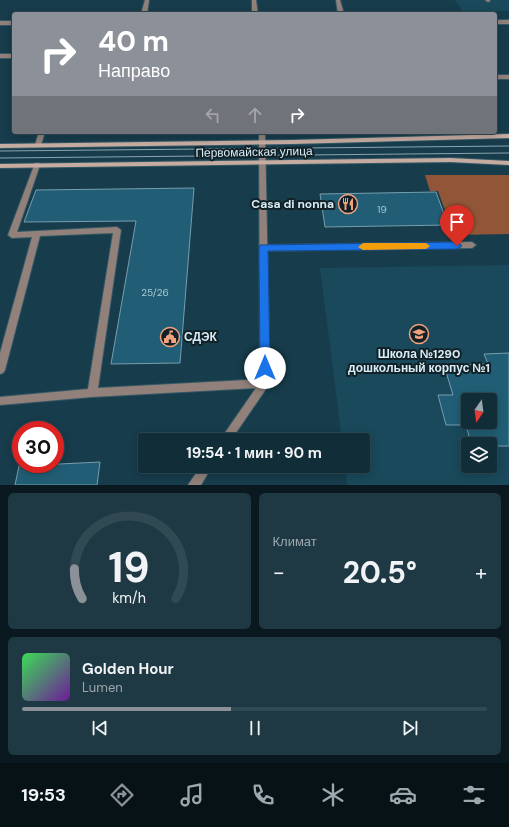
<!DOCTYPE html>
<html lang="ru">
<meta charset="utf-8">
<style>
body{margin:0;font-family:"DM Sans",sans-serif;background:#1e3943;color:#f1f3f6;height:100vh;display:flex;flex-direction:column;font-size:15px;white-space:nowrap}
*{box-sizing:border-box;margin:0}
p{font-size:13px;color:#9ca8ae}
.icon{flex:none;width:22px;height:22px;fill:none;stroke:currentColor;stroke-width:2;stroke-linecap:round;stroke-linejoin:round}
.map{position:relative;height:485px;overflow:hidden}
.details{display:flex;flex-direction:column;gap:8px;padding:8px;background:#09191f;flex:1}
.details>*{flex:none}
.banner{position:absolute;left:12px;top:12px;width:485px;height:122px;border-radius:4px;box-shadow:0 2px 10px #0003,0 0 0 1px #304953;background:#8c9099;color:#fff;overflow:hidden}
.needle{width:26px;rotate:193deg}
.tools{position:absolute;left:461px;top:393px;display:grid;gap:8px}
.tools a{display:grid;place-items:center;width:36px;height:36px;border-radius:4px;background:#112d38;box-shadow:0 2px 10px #0003,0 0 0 1px #304953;font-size:20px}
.speed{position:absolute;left:12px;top:421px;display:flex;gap:8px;font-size:20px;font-weight:700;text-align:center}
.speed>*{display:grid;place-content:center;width:52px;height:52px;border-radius:50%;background:#112d38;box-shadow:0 2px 10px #0003,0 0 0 1px #304953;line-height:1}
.speed .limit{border:6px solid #d22;background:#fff;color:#111}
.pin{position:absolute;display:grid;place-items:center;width:34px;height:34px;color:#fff;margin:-41px -17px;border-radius:50% 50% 50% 0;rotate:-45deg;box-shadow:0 0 4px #0007}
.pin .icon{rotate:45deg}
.me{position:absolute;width:44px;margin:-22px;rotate:0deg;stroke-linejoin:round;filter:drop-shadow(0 0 3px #0008)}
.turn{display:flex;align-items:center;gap:14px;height:84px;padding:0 20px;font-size:18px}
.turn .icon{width:52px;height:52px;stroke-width:2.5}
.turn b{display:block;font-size:28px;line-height:34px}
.lanes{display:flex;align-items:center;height:38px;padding:0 20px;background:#0003;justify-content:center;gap:20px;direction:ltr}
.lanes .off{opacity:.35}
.big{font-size:30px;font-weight:700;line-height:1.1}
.details .widget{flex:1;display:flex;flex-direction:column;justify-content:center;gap:6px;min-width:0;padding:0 14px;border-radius:6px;background:#1e3943}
.details .dial{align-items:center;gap:0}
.dial svg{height:104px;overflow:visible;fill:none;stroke:#304953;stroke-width:7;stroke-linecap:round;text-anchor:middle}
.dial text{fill:#f1f3f6;stroke:none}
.song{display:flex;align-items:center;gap:12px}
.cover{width:48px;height:48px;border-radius:6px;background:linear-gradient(135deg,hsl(130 70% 55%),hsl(280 70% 35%))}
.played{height:4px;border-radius:2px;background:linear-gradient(90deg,#8c9099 45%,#304953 45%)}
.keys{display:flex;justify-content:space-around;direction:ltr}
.heat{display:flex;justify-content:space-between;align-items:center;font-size:22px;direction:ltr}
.details .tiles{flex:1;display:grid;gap:8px;grid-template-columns:1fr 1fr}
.widget:last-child{grid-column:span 2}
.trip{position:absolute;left:138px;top:433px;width:232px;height:40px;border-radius:4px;background:#112d38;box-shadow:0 2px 10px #0003,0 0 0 1px #304953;font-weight:700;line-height:40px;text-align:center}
.tabs{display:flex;height:64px;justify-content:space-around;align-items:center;background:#071216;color:#9ca8ae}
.tabs .icon{width:28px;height:28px}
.tabs .selected{color:#8c9099}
.tabs b{font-size:18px;color:#f1f3f6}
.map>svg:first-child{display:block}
.built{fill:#19495a;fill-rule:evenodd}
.forest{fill:#915538}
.building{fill:#215e75;stroke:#779eaf;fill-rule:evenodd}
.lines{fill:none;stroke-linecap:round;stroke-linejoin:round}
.service-casing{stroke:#365866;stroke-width:2}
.minor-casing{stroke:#365866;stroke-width:2}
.secondary-casing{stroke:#365866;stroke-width:2}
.service{fill:#91817a;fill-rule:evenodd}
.minor{fill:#91817a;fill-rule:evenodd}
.secondary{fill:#c5aba0;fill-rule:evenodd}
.tram{stroke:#8aa5b0;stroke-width:1}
.route{fill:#1a73e8;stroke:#114b97}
.slow{fill:#f59e0b}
.labels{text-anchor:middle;stroke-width:4;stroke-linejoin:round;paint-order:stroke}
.number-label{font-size:10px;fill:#aac8d5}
.street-label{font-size:12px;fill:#d8ecf5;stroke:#112127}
.poi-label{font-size:12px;font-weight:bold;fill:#d8ecf5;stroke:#112127;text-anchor:end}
</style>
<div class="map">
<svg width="509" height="485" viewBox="0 0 509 485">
<rect width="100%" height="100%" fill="#173c4b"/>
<path class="built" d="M455,0H509V11H462Z
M509,265V485H347L345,466H363V440H342L320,268ZM468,400H490V422H468ZM468,444H490V466H468Z"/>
<path class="forest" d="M425,175H509V234L454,235L438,191H430Z"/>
<path class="building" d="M194,188L180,363L111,364L136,221L24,222L36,190Z
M436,192L448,225L325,227L320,194Z
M509,353V446H490V444H471L466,425H446L438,395H453L444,365L488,364L484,354ZM468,400H490V422H468Z
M100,462L97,485H15L19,466Z"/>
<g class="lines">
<defs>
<path id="service" d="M145,0H149L147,14H141Z
M336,0H340L344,14H338Z
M485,0H490V1L488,2Z
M495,20H509V24H495Z
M0,21H14V25H0Z
M0,54H14V58H0Z
M495,75H509V79H495Z
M39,132H45L41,145L38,147L35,145Z
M35,163H39L40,165L17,232L117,227L121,230L98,388L265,379L268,380L270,383L268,386L231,440H220L256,388L92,397L0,405V397L88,389L113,233L40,236L5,370L3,373L0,374V353L32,237L12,238L8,235Z
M472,242L476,245L472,248L264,251L260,248L264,245Z
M201,466H212L201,485H188Z"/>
<path id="minor" d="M252,0H256L258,14H252Z
M259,132H265L270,383L268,386L265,387L262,386L260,383Z"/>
<path id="secondary" d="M509,134V138L292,144L0,148V144L292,140Z
M450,158L509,161V165L450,162L0,168V164Z"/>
</defs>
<use href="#service" class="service-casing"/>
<use href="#minor" class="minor-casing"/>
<use href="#secondary" class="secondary-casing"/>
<use href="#service" class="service"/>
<use href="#minor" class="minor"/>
<use href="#secondary" class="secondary"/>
<path class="tram" d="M0,151L509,146
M0,158L509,153"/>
</g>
<path class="route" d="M457,242L462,246L457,249L268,251L270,368L269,371L265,373L261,371L260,368L259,248L260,245Z"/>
<path class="slow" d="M363,243H426L430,246L426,249L363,250L358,247Z"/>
<defs>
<symbol id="restaurant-ring" viewBox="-11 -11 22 22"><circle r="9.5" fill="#112127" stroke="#f1a17c" stroke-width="1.5"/><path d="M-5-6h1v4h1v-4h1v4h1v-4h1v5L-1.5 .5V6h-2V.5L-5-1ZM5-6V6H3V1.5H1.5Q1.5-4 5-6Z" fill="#f1a17c"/></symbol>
<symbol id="school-ring" viewBox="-11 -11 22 22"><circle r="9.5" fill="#112127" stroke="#f1a17c" stroke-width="1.5"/><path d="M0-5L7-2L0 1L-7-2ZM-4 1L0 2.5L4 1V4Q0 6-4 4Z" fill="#f1a17c"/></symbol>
<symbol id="civic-ring" viewBox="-11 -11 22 22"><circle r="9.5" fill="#112127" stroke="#f1a17c" stroke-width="1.5"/><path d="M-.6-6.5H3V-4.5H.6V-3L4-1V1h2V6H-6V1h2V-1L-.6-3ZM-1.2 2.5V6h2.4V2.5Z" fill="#f1a17c"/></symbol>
</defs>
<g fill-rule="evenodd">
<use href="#restaurant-ring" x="337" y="193" width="22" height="22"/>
<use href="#school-ring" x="408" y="323" width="22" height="22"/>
<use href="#civic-ring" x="159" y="326" width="22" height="22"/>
</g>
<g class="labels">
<g class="number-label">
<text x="382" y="213">19</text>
<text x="155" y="296">25/26</text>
</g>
<g class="street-label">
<text transform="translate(254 152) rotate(-1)" y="4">Первомайская улица</text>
</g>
<g class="poi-label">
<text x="334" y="208">Casa di nonna</text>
<text x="184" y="341" text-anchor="start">СДЭК</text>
<text x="419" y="358" text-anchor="middle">Школа №1290<tspan x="419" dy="14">дошкольный корпус №1</tspan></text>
</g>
</g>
</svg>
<div class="tools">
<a><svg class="needle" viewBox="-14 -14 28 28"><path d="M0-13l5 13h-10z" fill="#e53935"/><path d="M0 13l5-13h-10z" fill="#9ca8ae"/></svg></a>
<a><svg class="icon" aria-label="layers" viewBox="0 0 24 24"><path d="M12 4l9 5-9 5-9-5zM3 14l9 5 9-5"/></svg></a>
</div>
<div class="speed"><div class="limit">30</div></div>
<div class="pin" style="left:457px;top:246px;background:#d93025"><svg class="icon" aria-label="arrive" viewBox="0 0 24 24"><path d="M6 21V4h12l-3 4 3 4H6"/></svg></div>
<svg class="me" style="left:265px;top:368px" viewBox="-20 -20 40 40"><circle r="19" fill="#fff"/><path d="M0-13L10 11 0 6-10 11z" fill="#1a73e8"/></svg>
<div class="trip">19:54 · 1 мин · 90 m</div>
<div class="banner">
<div class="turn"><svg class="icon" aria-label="right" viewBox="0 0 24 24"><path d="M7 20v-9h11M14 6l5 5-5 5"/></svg><div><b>40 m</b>Направо</div></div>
<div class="lanes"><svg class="icon off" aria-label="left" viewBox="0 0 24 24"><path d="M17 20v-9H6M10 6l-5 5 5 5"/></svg><svg class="icon off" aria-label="ahead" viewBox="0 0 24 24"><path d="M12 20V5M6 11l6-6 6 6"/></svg><svg class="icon" aria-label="right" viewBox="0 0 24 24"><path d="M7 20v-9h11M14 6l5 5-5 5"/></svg></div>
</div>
</div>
<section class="details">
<div class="tiles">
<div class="widget dial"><svg viewBox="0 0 100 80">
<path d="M14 69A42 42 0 1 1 86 69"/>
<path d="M14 69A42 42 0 0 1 8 46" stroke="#8c9099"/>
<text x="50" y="56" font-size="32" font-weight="700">19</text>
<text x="50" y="72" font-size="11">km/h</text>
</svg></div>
<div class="widget"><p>Климат</p>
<div class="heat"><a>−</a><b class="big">20.5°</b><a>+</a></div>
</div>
<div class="widget">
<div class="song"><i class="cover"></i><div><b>Golden Hour</b><p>Lumen</p></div></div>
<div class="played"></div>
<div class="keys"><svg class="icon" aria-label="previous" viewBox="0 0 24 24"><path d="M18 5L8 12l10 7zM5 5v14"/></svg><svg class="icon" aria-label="pause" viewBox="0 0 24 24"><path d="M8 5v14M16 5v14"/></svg><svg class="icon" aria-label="next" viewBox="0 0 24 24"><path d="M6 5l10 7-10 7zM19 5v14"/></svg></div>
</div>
</div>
</section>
<nav class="tabs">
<b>19:53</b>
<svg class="icon selected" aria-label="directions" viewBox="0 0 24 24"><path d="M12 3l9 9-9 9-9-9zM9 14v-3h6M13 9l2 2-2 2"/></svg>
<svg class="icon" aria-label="music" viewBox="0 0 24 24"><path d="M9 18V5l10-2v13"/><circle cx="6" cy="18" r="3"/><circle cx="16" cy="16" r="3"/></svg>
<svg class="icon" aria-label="phone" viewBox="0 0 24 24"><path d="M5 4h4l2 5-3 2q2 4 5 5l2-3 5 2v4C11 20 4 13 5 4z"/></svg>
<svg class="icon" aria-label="climate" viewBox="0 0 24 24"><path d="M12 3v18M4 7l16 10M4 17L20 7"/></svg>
<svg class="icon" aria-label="car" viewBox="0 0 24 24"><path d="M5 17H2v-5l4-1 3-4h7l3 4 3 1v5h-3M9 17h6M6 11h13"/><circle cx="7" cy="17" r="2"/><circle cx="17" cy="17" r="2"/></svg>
<svg class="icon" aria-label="filters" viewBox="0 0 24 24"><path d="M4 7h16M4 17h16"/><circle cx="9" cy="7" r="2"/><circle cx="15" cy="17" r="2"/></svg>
</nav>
